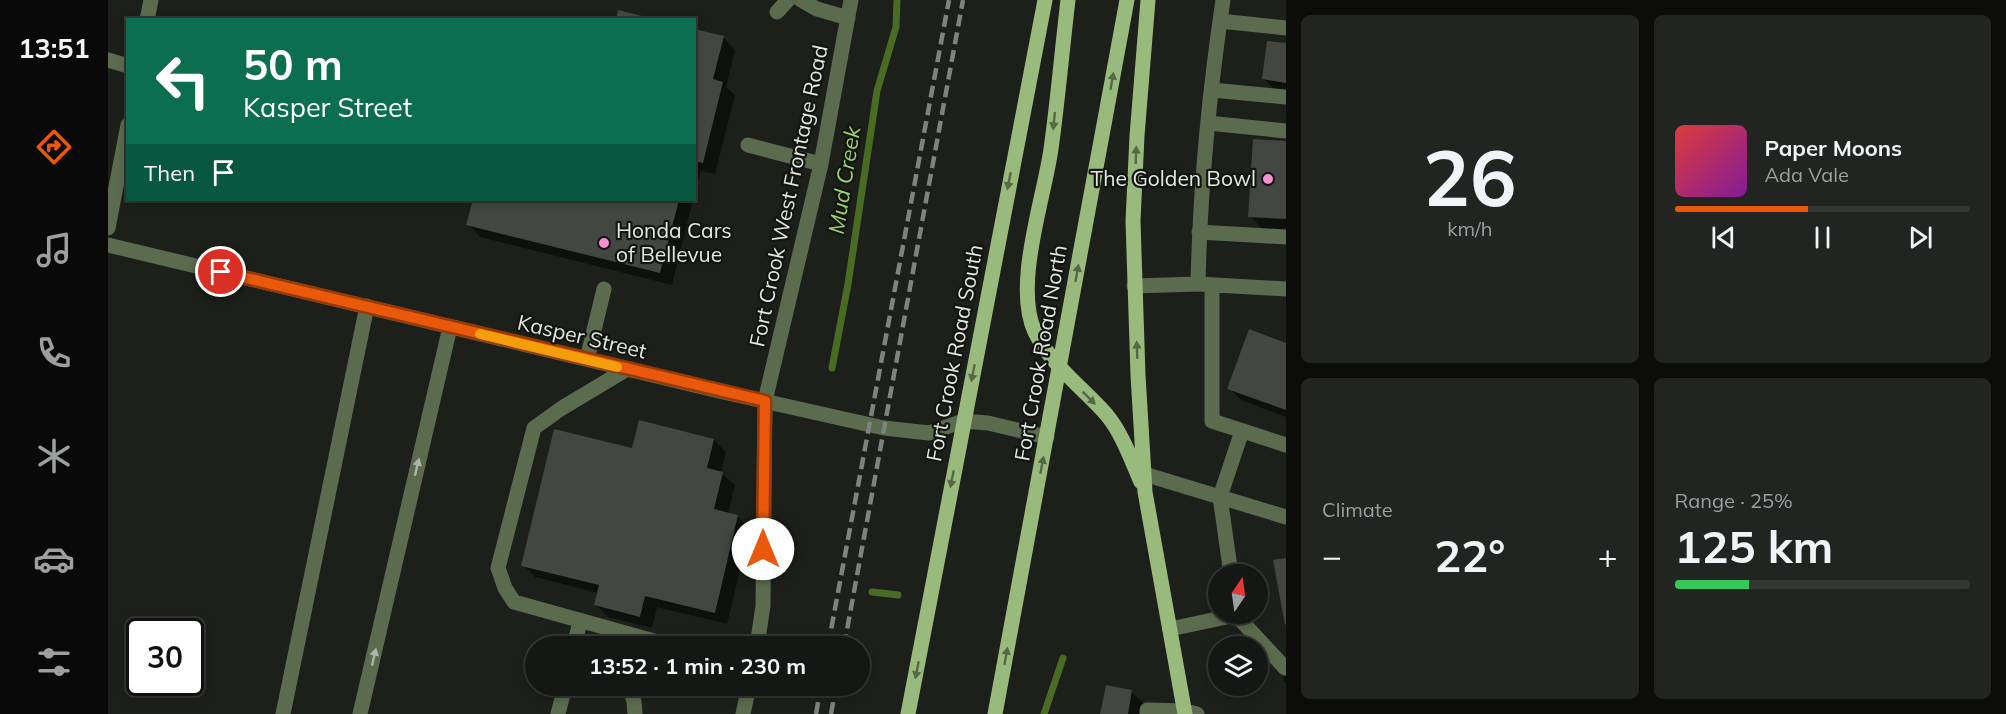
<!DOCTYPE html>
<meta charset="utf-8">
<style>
body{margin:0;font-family:Mulish,sans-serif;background:#222422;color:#f1f3f6;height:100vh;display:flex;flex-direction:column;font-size:22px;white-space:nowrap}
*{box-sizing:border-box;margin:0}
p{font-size:20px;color:#9d9fa0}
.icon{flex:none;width:33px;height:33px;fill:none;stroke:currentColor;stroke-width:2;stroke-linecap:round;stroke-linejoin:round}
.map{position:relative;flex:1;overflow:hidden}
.drawer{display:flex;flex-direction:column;gap:15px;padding:15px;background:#0c0d0b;width:720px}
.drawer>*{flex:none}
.top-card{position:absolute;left:18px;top:18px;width:570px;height:183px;border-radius:0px;box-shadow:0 3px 9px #0003,0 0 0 2px #343634;background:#0b6e4f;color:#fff;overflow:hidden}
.needle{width:39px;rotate:13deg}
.tools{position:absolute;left:1100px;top:564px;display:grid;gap:12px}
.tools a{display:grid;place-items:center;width:60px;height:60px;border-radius:50%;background:#151714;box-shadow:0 3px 9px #0003,0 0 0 2px #343634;font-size:30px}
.speed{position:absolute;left:18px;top:618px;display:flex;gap:12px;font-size:30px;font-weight:700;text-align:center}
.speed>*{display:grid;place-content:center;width:78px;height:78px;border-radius:50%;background:#151714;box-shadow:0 3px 9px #0003,0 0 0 2px #343634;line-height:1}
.speed .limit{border:3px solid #111;border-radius:9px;background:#fff;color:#111}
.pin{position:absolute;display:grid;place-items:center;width:51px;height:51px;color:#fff;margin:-26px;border:3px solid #fff;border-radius:50%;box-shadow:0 2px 6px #0007}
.me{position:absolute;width:66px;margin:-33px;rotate:0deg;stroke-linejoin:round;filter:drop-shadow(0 0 4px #0008)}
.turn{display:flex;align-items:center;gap:21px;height:126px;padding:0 18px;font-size:27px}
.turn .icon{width:78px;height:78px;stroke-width:2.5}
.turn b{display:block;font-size:42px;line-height:51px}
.then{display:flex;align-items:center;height:57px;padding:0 18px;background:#0003;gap:12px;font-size:22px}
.big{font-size:45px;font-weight:700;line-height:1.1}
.drawer .card{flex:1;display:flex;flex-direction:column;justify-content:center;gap:9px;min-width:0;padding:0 21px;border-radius:9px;background:#222422}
.drawer .dial{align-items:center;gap:0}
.dial b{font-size:78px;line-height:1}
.song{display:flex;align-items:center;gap:18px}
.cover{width:72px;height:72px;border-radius:9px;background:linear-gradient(135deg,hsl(0 70% 55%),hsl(290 70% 35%))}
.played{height:6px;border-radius:3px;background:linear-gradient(90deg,#ea580c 45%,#343634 45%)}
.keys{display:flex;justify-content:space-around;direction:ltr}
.heat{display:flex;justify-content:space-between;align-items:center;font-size:33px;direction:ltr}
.charge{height:9px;border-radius:4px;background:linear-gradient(90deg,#34c759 25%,#343634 0)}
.drawer .tiles{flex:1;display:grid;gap:15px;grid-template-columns:repeat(2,1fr)}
.trip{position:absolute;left:417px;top:636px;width:345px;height:60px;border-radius:30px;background:#151714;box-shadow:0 3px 9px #0003,0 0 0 2px #343634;font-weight:700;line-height:60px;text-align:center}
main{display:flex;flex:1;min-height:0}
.dock{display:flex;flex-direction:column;width:108px;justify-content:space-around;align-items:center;background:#080908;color:#9d9fa0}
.dock .icon{width:42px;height:42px}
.dock .active{color:#ea580c}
.dock b{font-size:27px;color:#f1f3f6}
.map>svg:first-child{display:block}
.shadow{fill:#0007}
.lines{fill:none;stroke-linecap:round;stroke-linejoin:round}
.stream{stroke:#496c25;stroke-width:7}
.building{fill:#434641}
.minor{stroke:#5a6b4e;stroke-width:15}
.major{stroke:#98ba7c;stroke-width:15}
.rail{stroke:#80827e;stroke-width:4.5;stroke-dasharray:12 6;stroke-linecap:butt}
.oneway{fill:#566846}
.oneway2{fill:#adb5a8}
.route-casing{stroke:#983908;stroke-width:15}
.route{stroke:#ea580c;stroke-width:10}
.slow{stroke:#f59e0b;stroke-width:10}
.poi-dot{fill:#f590d1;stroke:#131511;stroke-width:2}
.labels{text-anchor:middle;stroke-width:4.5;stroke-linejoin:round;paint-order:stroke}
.poi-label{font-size:21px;fill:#e5e7e4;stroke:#131511;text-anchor:end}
.street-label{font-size:21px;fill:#e5e7e4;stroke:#131511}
.water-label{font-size:22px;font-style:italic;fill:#9ed271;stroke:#131511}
</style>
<main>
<nav class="dock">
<b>13:51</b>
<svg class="icon active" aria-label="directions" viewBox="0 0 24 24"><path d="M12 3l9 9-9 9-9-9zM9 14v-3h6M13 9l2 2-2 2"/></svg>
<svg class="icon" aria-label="music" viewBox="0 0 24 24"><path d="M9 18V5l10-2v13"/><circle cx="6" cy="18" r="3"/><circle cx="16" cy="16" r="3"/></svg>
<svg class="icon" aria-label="phone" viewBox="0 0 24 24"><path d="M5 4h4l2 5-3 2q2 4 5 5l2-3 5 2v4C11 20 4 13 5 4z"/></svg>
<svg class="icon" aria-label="climate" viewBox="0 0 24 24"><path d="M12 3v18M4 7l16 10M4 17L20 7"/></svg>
<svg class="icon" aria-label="car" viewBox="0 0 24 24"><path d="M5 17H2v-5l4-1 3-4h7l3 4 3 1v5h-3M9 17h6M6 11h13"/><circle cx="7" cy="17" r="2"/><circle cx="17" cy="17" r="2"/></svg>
<svg class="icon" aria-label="filters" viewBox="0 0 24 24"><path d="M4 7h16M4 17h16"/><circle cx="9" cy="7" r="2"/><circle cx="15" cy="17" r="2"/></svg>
</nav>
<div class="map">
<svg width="1178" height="714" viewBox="0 0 1178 714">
<rect width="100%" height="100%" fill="#1c1f1a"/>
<path class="shadow" d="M586,30L615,37L627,50L618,87L627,95L607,174L593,171L586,195Z
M1178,45V92L1168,91L1155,78Z
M1178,142V230L1154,228L1142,216Z
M366,200H585L564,285L372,237L360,224Z
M1178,344V417L1133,400L1121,388Z
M606,440L618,452L613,473L627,485L620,514L630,517L642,529L619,624L549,607L544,628L500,617L487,604L490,593L427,577L415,565L525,450Z
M1178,671V684L1175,680Z
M1023,691L1039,707L1038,714H994Z"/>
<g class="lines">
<path class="stream" d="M724,368L740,284L769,91L788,27L789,0
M764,592L790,595
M936,714L955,658"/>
</g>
<path class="building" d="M510,10L546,19V20H508Z
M586,29L616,36L605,79L615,82L595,163L586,161Z
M1159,41L1178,43V83L1154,79Z
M1145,139L1178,141V219L1140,217Z
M365,200H571L552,273L358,225Z
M1141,329L1178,343V410L1119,389Z
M531,420L606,439L599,468L615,472L606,509L630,515L607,613L537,596L532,617L486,605L491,585L413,566L446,429L524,448Z
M1178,558V624L1177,625L1165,560Z
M998,685L1024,690L1020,714H992Z"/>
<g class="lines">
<path class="minor" d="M693,0L709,9L740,18
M669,12L680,0
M39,20L43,0
M1112,21L1178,28
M0,60L20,66
M1104,90L1178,97
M1100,123L1178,131
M640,145L713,164
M0,228L20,125
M1091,232L1178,237
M0,245L611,391L776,428L821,433L855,421L880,423L939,437
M1090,284C1092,189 1101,94 1115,0
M1104,285V421L1178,445
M1026,286L1090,284L1178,289
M479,359L496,289
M519,369L454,408L426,428L390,568L397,588L406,602L564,646
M1036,474L1178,517
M1123,574L1112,497L1134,431
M1128,615L1177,668
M1062,629L1128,615V614
M466,646L472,622
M649,646L655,606L657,401L713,164L743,0
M507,686C526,690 526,696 527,714
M175,714L259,306
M252,714L342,327
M450,714L457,686
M635,714L641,686
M1039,714V710L1077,711L1089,714"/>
<path class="major" d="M960,0C954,50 950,99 943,149C936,199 905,286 927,332C943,365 974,387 998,414C1014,433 1023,459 1033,482
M1040,0L1029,136L1025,221L1030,375L1037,492L1077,714
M800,714L937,0
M887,714L1019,0"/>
<path class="rail" d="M720,646L841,0
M736,646L855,0
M708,714L713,686
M723,714L728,686"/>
</g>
<defs><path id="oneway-solid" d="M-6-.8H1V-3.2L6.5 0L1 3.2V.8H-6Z" transform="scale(1.5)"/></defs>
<g class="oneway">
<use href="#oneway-solid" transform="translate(1004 81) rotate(-80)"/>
<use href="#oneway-solid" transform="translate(946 121) rotate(96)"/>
<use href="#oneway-solid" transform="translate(1028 155) rotate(-88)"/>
<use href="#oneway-solid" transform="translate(901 181) rotate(101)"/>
<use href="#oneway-solid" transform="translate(969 273) rotate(-80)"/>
<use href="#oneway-solid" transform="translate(1029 350) rotate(-92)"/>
<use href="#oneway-solid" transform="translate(865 373) rotate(101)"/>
<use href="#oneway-solid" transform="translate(981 398) rotate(45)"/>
<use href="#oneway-solid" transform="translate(934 465) rotate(-79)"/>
<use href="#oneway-solid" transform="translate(844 479) rotate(101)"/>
<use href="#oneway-solid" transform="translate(898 656) rotate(-80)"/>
<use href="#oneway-solid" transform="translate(809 670) rotate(101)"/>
</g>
<g class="oneway2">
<use href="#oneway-solid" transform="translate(309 467) rotate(-77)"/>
<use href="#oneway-solid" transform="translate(266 657) rotate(-77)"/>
</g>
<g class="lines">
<defs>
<path id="route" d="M113,272L657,401L655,549"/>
</defs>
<use href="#route" class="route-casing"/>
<use href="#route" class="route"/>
<path class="slow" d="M372,334L509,367"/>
</g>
<g class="poi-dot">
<circle cx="1160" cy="179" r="6"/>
<circle cx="496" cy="243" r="6"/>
</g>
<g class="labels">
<g class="poi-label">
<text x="1148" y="186">The Golden Bowl</text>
<text x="508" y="238" text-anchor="start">Honda Cars<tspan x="508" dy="24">of Bellevue</tspan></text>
</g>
<g class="street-label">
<text transform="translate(681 196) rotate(-78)" y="7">Fort Crook West Frontage Road</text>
<text transform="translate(474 337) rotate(13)" y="7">Kasper Street</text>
<text transform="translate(847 353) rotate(-79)" y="7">Fort Crook Road South</text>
<text transform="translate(933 353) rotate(-80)" y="7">Fort Crook Road North</text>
</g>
<g class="water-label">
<text transform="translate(736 180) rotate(-81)" y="8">Mud Creek</text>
</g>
</g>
</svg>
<div class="tools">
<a><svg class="needle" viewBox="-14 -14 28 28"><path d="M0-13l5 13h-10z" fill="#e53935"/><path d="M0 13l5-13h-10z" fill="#9d9fa0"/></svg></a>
<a><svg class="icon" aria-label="layers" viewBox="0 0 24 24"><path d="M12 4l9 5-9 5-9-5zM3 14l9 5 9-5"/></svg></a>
</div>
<div class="speed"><div class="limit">30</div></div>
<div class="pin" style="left:113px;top:272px;background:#d93025"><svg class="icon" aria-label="arrive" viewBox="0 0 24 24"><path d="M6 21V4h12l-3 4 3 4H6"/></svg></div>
<svg class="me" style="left:655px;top:549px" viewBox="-20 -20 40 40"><circle r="19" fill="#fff"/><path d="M0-13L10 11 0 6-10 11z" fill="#ea580c"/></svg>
<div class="trip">13:52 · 1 min · 230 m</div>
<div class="top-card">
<div class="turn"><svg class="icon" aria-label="left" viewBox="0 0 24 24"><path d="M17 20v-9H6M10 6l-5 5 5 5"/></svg><div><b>50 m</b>Kasper Street</div></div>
<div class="then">Then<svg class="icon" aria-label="arrive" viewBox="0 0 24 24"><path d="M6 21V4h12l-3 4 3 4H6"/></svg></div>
</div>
</div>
<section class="drawer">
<div class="tiles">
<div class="card dial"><b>26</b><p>km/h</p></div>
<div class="card">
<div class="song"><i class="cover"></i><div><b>Paper Moons</b><p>Ada Vale</p></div></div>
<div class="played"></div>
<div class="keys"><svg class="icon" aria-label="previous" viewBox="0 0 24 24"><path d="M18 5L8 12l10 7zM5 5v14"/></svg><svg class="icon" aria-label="pause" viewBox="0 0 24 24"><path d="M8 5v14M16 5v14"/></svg><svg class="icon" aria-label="next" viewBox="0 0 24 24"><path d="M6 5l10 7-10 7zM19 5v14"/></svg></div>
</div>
<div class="card"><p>Climate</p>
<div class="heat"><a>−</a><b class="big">22°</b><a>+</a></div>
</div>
<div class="card"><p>Range · 25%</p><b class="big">125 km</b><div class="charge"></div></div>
</div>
</section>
</main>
